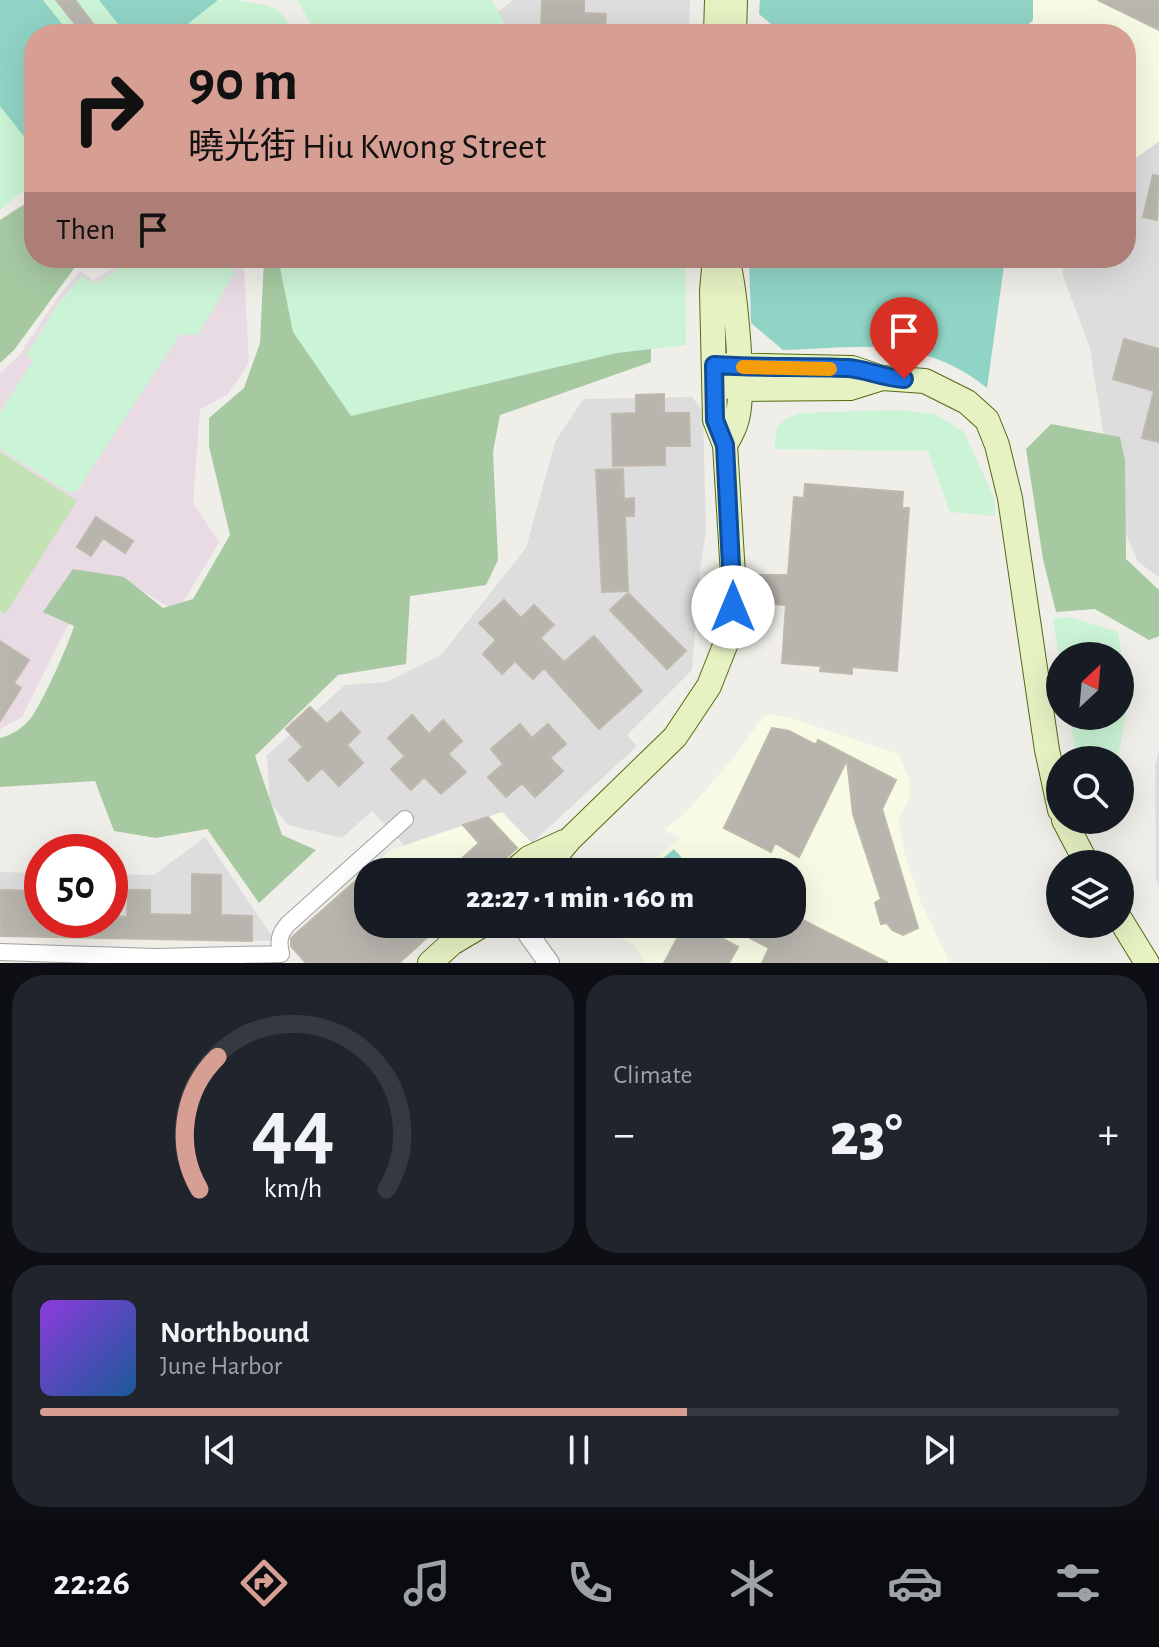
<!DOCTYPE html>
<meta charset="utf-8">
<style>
body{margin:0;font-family:"Alegreya Sans","Noto Sans TC",sans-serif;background:#20242c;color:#f1f3f6;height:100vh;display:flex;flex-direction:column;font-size:30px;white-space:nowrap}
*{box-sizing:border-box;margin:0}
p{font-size:26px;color:#9ea1a6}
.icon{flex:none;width:44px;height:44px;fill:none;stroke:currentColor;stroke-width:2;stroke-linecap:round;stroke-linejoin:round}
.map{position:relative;height:963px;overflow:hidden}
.side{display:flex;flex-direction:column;gap:12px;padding:12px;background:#0d0f14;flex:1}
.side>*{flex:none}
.banner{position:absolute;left:24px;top:24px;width:1112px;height:244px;border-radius:32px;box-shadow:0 8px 32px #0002;background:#d79e93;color:#111;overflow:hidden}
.needle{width:52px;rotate:26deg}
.controls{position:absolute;left:1046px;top:642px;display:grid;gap:16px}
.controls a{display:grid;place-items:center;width:88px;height:88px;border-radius:50%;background:#171b24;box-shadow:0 8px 32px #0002;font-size:40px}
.speed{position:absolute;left:24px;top:834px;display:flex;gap:16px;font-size:40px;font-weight:700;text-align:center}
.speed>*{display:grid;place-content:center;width:104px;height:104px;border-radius:50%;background:#171b24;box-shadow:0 8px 32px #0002;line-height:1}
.speed .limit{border:12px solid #d22;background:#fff;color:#111}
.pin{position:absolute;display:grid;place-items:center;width:68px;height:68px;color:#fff;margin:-82px -34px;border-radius:50% 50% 50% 0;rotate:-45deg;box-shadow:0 0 8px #0007}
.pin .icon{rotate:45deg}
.me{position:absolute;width:88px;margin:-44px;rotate:0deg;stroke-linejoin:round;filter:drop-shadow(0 0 6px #0008)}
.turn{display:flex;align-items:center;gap:28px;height:168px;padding:0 32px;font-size:36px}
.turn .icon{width:104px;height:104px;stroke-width:2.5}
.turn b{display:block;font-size:56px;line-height:68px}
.then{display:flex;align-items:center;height:76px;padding:0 32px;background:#0003;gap:16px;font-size:30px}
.big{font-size:60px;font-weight:800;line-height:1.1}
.side .tile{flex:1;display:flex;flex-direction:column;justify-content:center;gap:12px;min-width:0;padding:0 28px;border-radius:32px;background:#20242c}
.side .dial{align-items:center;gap:0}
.dial svg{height:208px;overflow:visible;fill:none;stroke:#363941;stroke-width:7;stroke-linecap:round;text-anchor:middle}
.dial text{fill:#f1f3f6;stroke:none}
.song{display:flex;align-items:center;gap:24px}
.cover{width:96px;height:96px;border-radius:12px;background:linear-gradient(135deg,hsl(270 70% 55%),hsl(210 70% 35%))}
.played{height:8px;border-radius:4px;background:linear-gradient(90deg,#d79e93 60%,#363941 60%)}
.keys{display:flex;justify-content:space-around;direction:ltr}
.heat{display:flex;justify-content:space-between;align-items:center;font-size:44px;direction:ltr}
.side .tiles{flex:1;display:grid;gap:12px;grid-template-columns:1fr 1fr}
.tile:last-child{grid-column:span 2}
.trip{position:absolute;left:354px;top:858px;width:452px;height:80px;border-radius:32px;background:#171b24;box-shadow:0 8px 32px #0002;font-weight:800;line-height:80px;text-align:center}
.menu{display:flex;height:128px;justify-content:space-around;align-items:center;background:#090b0e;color:#9ea1a6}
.menu .icon{width:56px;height:56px}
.menu .active{color:#d79e93}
.menu b{font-size:36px;color:#f1f3f6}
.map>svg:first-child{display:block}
.residential{fill:#dedddd}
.industrial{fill:#e8dbe3}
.education{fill:#f7fbe5}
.grass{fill:#c3e3b4}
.forest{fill:#a6c9a2}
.park{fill:#cbf3d5}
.pitch{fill:#90d4c6}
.building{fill:#b8b4ae;stroke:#bfb8ac;stroke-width:2}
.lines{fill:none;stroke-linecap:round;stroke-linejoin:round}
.minor-casing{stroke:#a1a1a1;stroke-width:18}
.tertiary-casing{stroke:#a1a1a1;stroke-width:22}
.secondary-casing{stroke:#526b13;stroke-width:26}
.minor{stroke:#fff;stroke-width:16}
.tertiary{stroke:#fff;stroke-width:20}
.secondary{stroke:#e7f2c3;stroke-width:24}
.route-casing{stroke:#114b97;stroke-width:20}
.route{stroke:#1a73e8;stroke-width:14}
.slow{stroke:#f59e0b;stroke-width:14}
</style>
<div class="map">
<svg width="1159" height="963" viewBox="0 0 1159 963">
<rect width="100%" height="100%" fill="#efeee8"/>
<path class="residential" d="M513,0H690L689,34H509L498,12Z
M1159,141V577L1138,562L1115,509L1090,348L1063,276L1062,258H1126V165Z
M692,397L703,412L706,532L700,570L692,670L627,735L637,746L532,843L502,812L405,846L372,811L342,838L288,825L270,802L267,755L345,685L387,682L441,655L526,548L555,442L583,399Z
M1159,749V887L1156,878L1155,765Z
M205,837L275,941L0,936V872L42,873V920H110V874L154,875Z"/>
<path class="industrial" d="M130,258H234L244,267L249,363L228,394L200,409L193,503L219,542L177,612L128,582L81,608L65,630L22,717L0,729V373L19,356L55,301L80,271L93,280Z"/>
<path class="education" d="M1033,0H1159V141L1126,165V34H1032Z
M769,714L787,717L898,754L910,780V798L898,820L904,851L919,898L950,963H645L635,945L606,930L602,924H792V872H639L680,838L664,830L687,811L736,755L761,719Z
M502,812L532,843L500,872H387L378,862L391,850Z"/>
<path class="grass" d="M0,452L77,501L5,614L0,611Z"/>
<path class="forest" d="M34,198V258H107L89,268L78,263L14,350L0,363V220Z
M264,258H294L651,339V362L500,415L493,452L498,560L486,585L410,596L406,664L338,675L255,756L282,835L316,850L259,903L207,829L156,838L114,831L95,781L0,787V738C12,735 23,728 31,718C43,701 68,646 74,626L43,612L73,569L124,577L163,608L193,599L230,535L209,446V418L244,388L260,343Z
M1051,424L1120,437L1125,460L1126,559L1159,590V636L1149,640L1095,609L1056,612L1043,559L1026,449Z"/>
<path class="park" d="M0,0H237C271,8 277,0 293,34H34V188L19,194L0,210Z
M297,0H492L509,34H317Z
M135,258H223L235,272L198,335L180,334L77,491L70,493L0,449V413L33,361L26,355L59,303L81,276L96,283Z
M278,258H685L686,345L617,353L351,416L293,332Z
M898,410L935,414L964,432L994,498L995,516L950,512L928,451L774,449L777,427L788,418L801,413Z
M1070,617L1118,632L1129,700L1117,760H1078L1069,716H1120V656H1060V662L1053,619Z"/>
<path class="pitch" d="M0,0H43L70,34H34V149L0,106Z
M99,0H218L175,34H126Z
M760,0H1033V20L1017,34H783L759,14Z
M749,258H1005L987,388C923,336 860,347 783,350L751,323Z
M674,849L694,872H646Z"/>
<path class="building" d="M56,0H75L101,34H83Z
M542,0H584V13L606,14L605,34H563V31L541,30Z
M1098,0H1159V30Z
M1153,175L1159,176L1157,220L1143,217Z
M1124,339L1159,349V442L1142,438L1154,391L1113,379Z
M664,394V413H689L690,446H665V465L613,466L612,414L636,413V395Z
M623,469L624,499L634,498V516H625L628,591L602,592L596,470Z
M805,484L903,492L902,508H909L897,671L852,667V674L820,671L821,666L782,663L786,605L758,603L759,575H788L794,497L804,498Z
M96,517L133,541L125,553L103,538L91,556L77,547Z
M628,593L686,651L667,669L610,610Z
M504,600L521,618L534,605L554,625L540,638L564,662L594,636L642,691L599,729L544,668L533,679L515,661L502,674L483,654L496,640L479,623Z
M0,641L29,660L14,683L21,688L0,721Z
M310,707L327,724L341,712L360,732L347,745L363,763L339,786L322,768L308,781L289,760L303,747L286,729Z
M412,715L429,734L443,720L462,741L448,754L466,772L441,794L424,777L411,790L391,769L405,756L388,738Z
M520,724L532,738L548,724L566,744L550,758L563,771L535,797L522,783L506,797L488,777L503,764L491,749Z
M772,728L789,731L816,745L818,740L896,780L882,809L918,928L903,935L892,930L887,923L881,924L875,903L881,899L853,814L847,760L799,857L775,843L771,852L724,828Z
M488,817L517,848L503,861L498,872H447L479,843L463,825Z
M368,870V924H442L399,963H306L291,946V938Z
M192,874L221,875V915L252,916V941L0,936V890L42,891V920H110V916L127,917L128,890H150V914L192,915Z
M792,914L816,927L888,963H762L769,948L750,938L758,924H792Z
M685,924H696L738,947L729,963H664Z"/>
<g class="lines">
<defs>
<path id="minor" d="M0,952L156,957L281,954
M281,954C278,941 279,934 288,924L405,819"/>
<path id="tertiary" d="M521,924L549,963"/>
<path id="secondary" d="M716,34L717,0
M734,34L735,0
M714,365L852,368L882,378L925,381L967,402L987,420L997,445L1010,498L1047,750L1060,810
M723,385L739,389L850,388L882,378
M725,445C729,438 734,430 736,422C746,395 735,288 727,258
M1064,820L1087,864
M513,872L529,858L564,842
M542,872L569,840L675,737L709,686L726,643L734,591L725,445L715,420L712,291L715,258
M1120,919L1147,963
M430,963L452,943L484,924"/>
</defs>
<use href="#minor" class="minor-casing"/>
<use href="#tertiary" class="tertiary-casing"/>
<use href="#secondary" class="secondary-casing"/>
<use href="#minor" class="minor"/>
<use href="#tertiary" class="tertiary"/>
<use href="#secondary" class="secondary"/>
</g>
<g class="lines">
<defs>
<path id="route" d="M733,607L725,445L715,420L714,365C759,368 803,366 848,368C865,369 884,378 904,379"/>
</defs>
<use href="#route" class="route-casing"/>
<use href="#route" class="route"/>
<path class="slow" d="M743,367L830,369"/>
</g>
</svg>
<div class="controls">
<a><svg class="needle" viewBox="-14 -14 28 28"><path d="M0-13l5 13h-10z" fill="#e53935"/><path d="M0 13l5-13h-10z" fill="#9ea1a6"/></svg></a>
<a><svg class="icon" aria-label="search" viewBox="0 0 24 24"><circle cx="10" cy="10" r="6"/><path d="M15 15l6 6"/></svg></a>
<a><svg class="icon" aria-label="layers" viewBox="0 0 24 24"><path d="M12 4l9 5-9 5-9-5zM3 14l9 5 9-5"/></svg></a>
</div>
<div class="speed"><div class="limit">50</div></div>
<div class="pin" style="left:904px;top:379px;background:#d93025"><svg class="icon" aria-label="arrive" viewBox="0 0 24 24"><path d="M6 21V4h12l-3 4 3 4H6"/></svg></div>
<svg class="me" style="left:733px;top:607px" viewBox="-20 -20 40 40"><circle r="19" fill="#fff"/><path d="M0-13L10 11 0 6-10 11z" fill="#1a73e8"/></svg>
<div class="trip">22:27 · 1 min · 160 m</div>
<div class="banner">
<div class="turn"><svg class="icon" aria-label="right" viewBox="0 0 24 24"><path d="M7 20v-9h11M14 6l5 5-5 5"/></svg><div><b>90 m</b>曉光街 Hiu Kwong Street</div></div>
<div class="then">Then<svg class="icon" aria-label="arrive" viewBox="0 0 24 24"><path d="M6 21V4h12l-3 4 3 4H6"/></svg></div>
</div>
</div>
<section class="side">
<div class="tiles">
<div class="tile dial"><svg viewBox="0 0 100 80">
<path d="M14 69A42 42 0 1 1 86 69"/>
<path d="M14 69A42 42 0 0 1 21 18" stroke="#d79e93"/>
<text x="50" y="56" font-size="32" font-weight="700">44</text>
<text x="50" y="72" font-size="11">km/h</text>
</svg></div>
<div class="tile"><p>Climate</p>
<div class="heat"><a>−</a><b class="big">23°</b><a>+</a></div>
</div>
<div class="tile">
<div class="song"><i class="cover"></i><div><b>Northbound</b><p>June Harbor</p></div></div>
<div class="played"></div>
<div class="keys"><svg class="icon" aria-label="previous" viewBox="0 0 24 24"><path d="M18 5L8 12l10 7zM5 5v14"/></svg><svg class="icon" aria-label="pause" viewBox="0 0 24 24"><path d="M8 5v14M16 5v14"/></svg><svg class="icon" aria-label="next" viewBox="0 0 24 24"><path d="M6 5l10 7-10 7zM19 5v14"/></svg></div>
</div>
</div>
</section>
<nav class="menu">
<b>22:26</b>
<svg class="icon active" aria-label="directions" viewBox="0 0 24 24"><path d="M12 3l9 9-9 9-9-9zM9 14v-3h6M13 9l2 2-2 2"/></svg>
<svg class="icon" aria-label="music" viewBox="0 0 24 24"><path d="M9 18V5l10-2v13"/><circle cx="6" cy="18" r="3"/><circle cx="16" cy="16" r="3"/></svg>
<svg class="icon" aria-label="phone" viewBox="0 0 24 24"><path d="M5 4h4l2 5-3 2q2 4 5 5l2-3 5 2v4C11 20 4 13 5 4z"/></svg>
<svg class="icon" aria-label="climate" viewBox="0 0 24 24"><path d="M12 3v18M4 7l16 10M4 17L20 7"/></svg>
<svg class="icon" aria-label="car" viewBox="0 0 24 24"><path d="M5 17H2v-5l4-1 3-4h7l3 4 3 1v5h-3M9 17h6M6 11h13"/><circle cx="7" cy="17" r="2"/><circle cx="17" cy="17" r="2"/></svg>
<svg class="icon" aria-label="filters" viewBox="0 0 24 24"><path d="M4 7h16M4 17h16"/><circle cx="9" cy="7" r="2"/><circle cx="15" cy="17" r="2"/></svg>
</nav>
